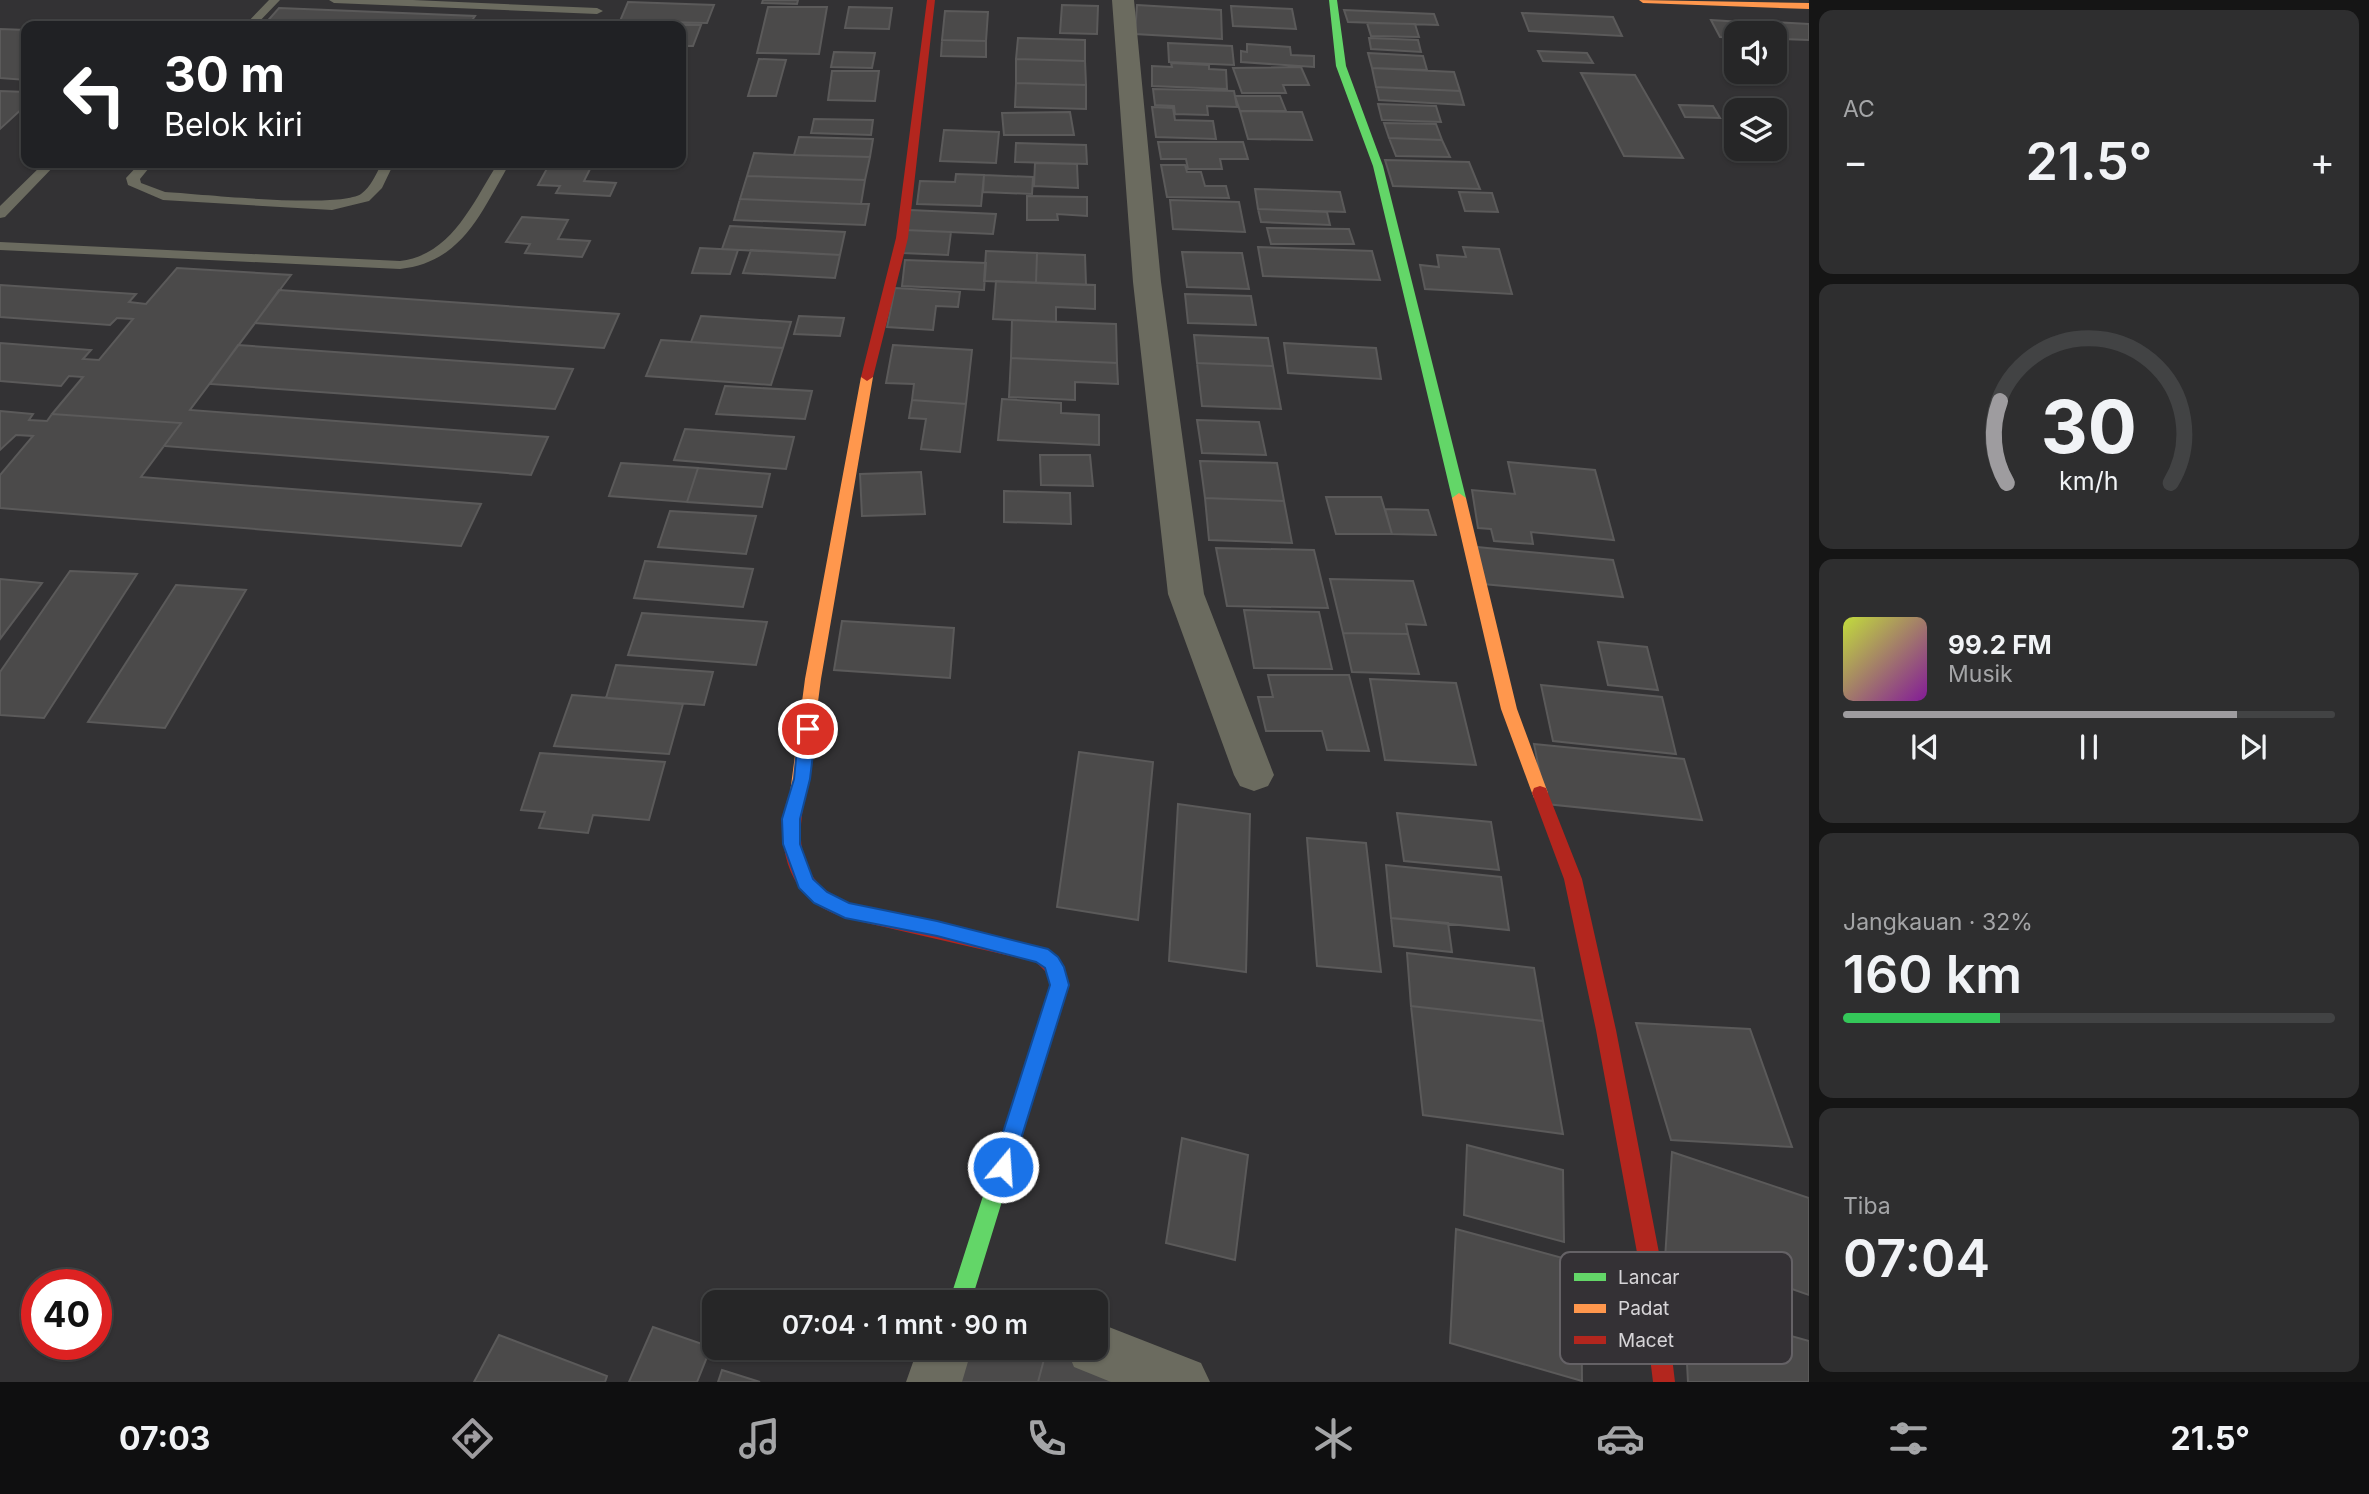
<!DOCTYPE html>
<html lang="id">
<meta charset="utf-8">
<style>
body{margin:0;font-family:Inter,sans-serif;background:#2e2e2f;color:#f1f3f6;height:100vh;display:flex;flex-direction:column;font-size:26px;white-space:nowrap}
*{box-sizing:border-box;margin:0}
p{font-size:23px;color:#a4a5a7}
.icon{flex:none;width:38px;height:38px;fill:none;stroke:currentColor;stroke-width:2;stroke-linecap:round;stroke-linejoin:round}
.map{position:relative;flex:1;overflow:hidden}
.sheet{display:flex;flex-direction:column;gap:10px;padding:10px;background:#151515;width:560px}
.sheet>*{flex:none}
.banner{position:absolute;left:21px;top:21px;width:665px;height:147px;border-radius:14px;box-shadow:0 2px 5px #0004,0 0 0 2px #424344;background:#202124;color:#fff;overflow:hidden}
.buttons{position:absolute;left:1724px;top:21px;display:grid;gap:14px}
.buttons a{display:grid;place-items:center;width:63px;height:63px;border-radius:14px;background:#262627;box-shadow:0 2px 5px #0004,0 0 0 2px #424344;font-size:35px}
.speed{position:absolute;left:21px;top:1269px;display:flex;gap:14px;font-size:35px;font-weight:700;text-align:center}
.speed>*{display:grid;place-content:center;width:91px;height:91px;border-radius:50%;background:#262627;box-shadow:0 2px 5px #0004,0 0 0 2px #424344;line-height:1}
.speed .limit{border:10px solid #d22;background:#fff;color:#111}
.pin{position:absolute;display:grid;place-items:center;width:60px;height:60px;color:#fff;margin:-30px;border:4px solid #fff;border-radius:50%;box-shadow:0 2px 7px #0007}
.me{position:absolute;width:77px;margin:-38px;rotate:18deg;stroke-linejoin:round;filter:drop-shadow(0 0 5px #0008)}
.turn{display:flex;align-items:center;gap:24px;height:147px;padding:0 28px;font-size:32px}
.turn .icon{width:91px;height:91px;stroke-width:2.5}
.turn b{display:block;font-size:49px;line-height:60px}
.big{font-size:52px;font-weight:600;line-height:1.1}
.sheet .card{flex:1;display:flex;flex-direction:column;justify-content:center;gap:10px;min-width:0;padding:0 24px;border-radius:14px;background:#2e2e2f}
.sheet .dial{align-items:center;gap:0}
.dial svg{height:182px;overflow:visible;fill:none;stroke:#424344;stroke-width:7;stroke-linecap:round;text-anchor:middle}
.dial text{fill:#f1f3f6;stroke:none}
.song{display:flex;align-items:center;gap:21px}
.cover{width:84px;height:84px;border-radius:10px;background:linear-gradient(135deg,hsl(70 70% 55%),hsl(290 70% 35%))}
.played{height:7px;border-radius:4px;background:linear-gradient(90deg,#9e9c9f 80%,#424344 80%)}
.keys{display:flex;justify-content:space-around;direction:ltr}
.heat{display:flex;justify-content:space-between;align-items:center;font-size:38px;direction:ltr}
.charge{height:10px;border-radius:5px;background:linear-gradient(90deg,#34c759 32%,#424344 0)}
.trip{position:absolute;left:702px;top:1290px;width:406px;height:70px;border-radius:14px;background:#262627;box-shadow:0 2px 5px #0004,0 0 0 2px #424344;font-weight:600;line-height:70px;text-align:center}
.menu{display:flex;height:112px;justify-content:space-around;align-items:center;background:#0f0f10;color:#a4a5a7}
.menu .icon{width:49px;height:49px}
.menu .selected{color:#9e9c9f}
.menu b{font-size:32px;color:#f1f3f6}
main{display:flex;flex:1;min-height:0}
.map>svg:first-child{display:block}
.building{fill:#4b4a4a;stroke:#5b5a5a;stroke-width:2}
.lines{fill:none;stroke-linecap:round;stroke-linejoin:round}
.lane{fill:#6b6b5f;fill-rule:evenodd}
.street{fill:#6b6b5f;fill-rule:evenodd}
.fast{fill:#63d668;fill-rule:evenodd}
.slow{fill:#ff974d;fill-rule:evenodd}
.jam{fill:#b3261e;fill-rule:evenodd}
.route{fill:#1a73e8;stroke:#114b97;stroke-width:2}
.key{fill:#343135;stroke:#656266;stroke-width:2}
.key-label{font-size:19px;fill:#d7d5d8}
</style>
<main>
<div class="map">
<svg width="1809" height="1382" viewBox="0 0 1809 1382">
<rect width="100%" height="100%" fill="#333234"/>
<path class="building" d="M763,0H798L797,4L762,3Z
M628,2L714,5L707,23L620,21Z
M1062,5L1098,6L1097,34L1060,33Z
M1137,5L1221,10L1222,39L1135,34Z
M1231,6L1292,9L1296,29L1233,26Z
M768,7H827L819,54L757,53Z
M849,7L892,8L889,29L845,28Z
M279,8L475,16L468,26H263Z
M1344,10L1434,14L1438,25L1348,22Z
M945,11L988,12L986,41L942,40Z
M1522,13L1613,17L1622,36L1529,31Z
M1711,20L1757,23L1763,33H1736V38L1720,37Z
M1772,22L1809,24V40L1782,39Z
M620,23L701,25L693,46H681V26H618Z
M1367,23L1415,24L1419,37L1371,36Z
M0,29L26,30V80L0,78Z
M1018,38L1085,40V61L1016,59Z
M1369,38L1418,40L1421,52L1371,49Z
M942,40L986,41V57L941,56Z
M1168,43L1232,46L1234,65L1169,62Z
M1247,44L1290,47L1291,55L1314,56V67L1241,62V51L1247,52Z
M1538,51L1587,53L1593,63L1543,61Z
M834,52L875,53L872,68L831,67Z
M1368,53L1423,56L1427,70L1372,68Z
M759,59L786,60L776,96H748Z
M1016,59L1085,61L1086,85L1016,83Z
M1171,63L1209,65V69L1226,70L1227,89L1152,86V66L1172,67Z
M1301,67L1309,85H1283L1286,93H1242L1233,68Z
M1372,68L1454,72L1460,91L1376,87Z
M832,71H879L875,101L828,100Z
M1581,73L1635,75L1683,158L1624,156Z
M1016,83L1086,85V109L1015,107Z
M1376,87L1460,91L1464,105L1379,100Z
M1153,89L1234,91L1237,107L1207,106L1208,115L1175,114L1174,106L1155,105Z
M0,91L26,92V105L0,129Z
M1235,96H1280L1286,111H1240Z
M1378,104L1436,106L1441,122L1382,120Z
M1679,105L1713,106L1720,118L1685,117Z
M1152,107L1173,108L1175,120L1213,121L1216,139L1156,137Z
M1240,111L1302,112L1312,140L1248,139Z
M1070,112L1074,135H1004L1002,113Z
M814,119L873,120L871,135L811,133Z
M1384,123L1436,124L1442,140L1389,138Z
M944,130L999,132L996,163L940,161Z
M799,137L873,139L870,157L794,155Z
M1389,138L1442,140L1450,157L1396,156Z
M1158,142H1243L1248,159H1220L1222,169H1188L1186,159H1161Z
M1016,143L1086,145L1087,164L1015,162Z
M754,153L794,155L870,157L865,180L747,176Z
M1385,160L1469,162L1480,189L1393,186Z
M550,163H593L584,181L616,183L610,196L556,193L560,186L538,185Z
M1035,163L1077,164L1078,188L1034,186Z
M1161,165H1185L1187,172H1201L1205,186H1226L1229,198L1167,197Z
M956,174L984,175L981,206L917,204L920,181L955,182Z
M984,175L1033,177L1032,194L983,192Z
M747,176L865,180L861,204L740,199Z
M1255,189L1340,192L1345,212L1258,209Z
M1459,192L1492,193L1498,212L1465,211Z
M1027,196L1087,197V216L1057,214L1058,220H1027Z
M740,199L861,204H869L865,225L734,220Z
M1170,200L1239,202L1245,232L1173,229Z
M1258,209L1327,212L1330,225L1261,222Z
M910,210L996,214L993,234L906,230Z
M522,217L568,220L558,239L590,241L582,257L525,253L530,244L506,242Z
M730,226L845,232L840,255L722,249Z
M1267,228L1349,229L1354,244H1271Z
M906,230L951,232L948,255L903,253Z
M1258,247L1372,251L1380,280L1263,276Z
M1463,247L1499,249L1512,294L1425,289L1420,265L1439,267L1437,255L1466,257Z
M700,248L738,250L730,274L692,273Z
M751,250L840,255L835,278L743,273Z
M986,251L1037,253L1036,283L984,281Z
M1182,252L1242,253L1249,289L1187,287Z
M1037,253L1085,255L1086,285L1036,283Z
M905,260L986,263L984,290L902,286Z
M177,268L291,275L190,410L548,437L531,475L164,446L181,423L52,414L83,377L69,376L61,386L0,381V343L91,350L83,359L99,360L133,319L117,318L110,325L0,317V285L136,294L129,302L146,304Z
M996,281L1095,285V309L1056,307V322L993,319Z
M895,288L960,292L958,307L936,306L933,330L887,327Z
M279,290L619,314L604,348L255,323Z
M1185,294L1251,296L1256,325L1188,323Z
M701,316L791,322L783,348L691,342Z
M799,316L844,318L840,336L794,334Z
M1012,320L1116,324L1117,363L1011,358Z
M1194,335L1268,338L1273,366L1197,363Z
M661,340L691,342L783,348L771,385L646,376Z
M1284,343L1376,348L1381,379L1288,373Z
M238,345L573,369L555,409L210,384Z
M893,345L972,350L966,404L912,400L914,384L886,383Z
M1011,358L1117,363L1118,384L1075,382V400L1009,397Z
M1197,363L1273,366L1281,409L1202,406Z
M725,386L812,391L805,419L716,414Z
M1002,399L1061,403V413L1099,415V445L998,440Z
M912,400L966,404L960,452L921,449L926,419L909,418Z
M0,411L33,414L29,420L47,421L52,414L181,423L141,477L481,504L461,546L0,508V475L33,436L16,435L0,450Z
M1197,420L1259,422L1266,455L1202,453Z
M685,429L794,437L786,469L674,460Z
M1040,455H1090L1093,486L1041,485Z
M1200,461L1277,463L1284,501L1205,498Z
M1508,462L1595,470L1614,540L1531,532L1533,544L1494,541L1491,529L1478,528L1472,490L1515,494Z
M621,463L698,468L687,502L609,496Z
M698,468L770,474L762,507L687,502Z
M921,472L925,514L862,516L860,474Z
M1004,491L1070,493L1071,524L1004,522Z
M1326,497H1381L1392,534H1336Z
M1205,498L1284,501L1292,543L1209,540Z
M1385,509L1428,510L1436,535L1392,534Z
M670,511L756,516L746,554L658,547Z
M1477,547L1613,560L1623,597L1483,584Z
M1216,548L1314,550L1328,608L1227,606Z
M645,561L753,569L743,607L634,598Z
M70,571L137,574L44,718L0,715V672Z
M0,579L42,583L0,639Z
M1330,579L1413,581L1426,625L1406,624L1408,634L1343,633Z
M176,585L246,590L165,728L88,722Z
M1244,610L1319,612L1332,669L1254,668Z
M642,613L767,622L756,665L628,655Z
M842,621L954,628L950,678L834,670Z
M1343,633L1408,634L1419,674L1352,672Z
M1598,642L1647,647L1658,690L1608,685Z
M616,665L713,672L704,705L606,698Z
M1268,675H1349L1369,751L1327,750L1322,731H1266L1258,697H1273Z
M1370,679L1456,683L1476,765L1385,760Z
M1541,685L1662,697L1676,754L1553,741Z
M572,695L683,704L669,754L554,746Z
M1534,744L1684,759L1702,820L1546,804Z
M1079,752L1153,762L1138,920L1057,907Z
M540,753L665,762L649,820L593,815L588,833L539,828L545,812L521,810Z
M1178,804L1250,814L1246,972L1169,961Z
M1397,813L1491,822L1499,870L1404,861Z
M1307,838L1366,843L1381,972L1317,966Z
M1386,865L1501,877L1509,930L1391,918Z
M1391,918L1448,923L1452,952L1394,946Z
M1407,953L1534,968L1543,1021L1411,1006Z
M1411,1006L1543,1021L1563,1134L1423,1115Z
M1636,1023L1750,1029L1792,1147L1671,1140Z
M1182,1138L1248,1155L1235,1260L1166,1243Z
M1467,1145L1563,1170L1564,1242L1464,1215Z
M1672,1152L1809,1198V1295L1726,1266V1297L1664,1274Z
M1456,1229L1581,1263L1582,1381L1450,1343Z
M1684,1306L1809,1341V1382H1688Z
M653,1327L711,1347L697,1382H629Z
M499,1335L607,1376L605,1382H474Z
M957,1348H1047L1038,1382H946Z
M1047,1348H1057L1128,1371L1126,1382H1038Z
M722,1370L760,1382H718Z"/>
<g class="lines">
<path class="lane" d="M269,0H280L255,26H244Z
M329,0H413L597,8L603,11L597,14L334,3Z
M44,163H57L5,217L0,218V206Z
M140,163H153L140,179L141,183L165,192C201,194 336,209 361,194C371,187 376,174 382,163H394L382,188L369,201L332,210L163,200L128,185L126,178Z
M498,163H510C481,212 463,262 400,269L0,250V242L400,261C452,255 473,202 498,163Z"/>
<path class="street" d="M1112,0H1134L1161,282L1204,594L1274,775L1268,786L1254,791L1240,786L1234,775L1168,594L1133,282Z
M1096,1322L1201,1363L1210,1382H1111L1074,1367L1066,1348H1096Z
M918,1348H972L962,1382H906Z"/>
<path class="fast" d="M1329,0H1337L1346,66L1383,166L1466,498L1459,503L1452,498L1373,166L1336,66Z
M1059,979L1066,981L1068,987L971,1302H949L1050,987L1052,981Z"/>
<path class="slow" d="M1639,0L1809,3V9L1643,3Z
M867,373L873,377L821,679L806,793L804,798H792L790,793L805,679L861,377Z
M1459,493L1466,498L1517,709L1548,793L1546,798H1534L1532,793L1501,709L1452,498Z"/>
<path class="jam" d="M927,0H935L908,238L873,377L867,381L861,377L896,238Z
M798,786L804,788L806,793C795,841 798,882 848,903L1047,949L1061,962L1068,987L1066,993L1059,995L1052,993L1046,972L1036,962L845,918C829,912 814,905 803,892C781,866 776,819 792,788Z
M1540,786L1546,788L1548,793L1582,879L1616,1030L1660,1258L1675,1382H1653L1638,1258L1596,1030L1564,879L1532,793L1534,788Z"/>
</g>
<path class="route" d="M808,723L816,729L810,779L800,819V844L813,879L827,892L849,903L937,921L1048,949L1058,957L1064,967L1069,985L1010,1174L1003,1177L995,1174L992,1167L1050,985L1045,968L1036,962L937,936L845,918L814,903L799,888L783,844L782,819L794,779L799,729Z"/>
<rect x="1560" y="1252" width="232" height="112" rx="10" class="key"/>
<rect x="1574" y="1273" width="32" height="8" fill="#63d668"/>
<rect x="1574" y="1304" width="32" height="9" fill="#ff974d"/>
<rect x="1574" y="1336" width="32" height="8" fill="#b3261e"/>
<g class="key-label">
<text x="1618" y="1284">Lancar</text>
<text x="1618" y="1315">Padat</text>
<text x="1618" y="1347">Macet</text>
</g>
</svg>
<div class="buttons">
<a><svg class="icon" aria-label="sound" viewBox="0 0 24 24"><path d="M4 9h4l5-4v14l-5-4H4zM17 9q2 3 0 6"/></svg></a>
<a><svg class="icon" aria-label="layers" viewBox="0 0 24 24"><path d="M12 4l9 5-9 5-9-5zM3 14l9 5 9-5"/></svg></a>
</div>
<div class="speed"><div class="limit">40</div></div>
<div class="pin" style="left:808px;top:729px;background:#d93025"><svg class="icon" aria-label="arrive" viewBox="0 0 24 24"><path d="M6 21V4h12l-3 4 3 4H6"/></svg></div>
<svg class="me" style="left:1003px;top:1167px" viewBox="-20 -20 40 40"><circle r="17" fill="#1a73e8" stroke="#fff" stroke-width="3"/><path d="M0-11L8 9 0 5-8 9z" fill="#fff"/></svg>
<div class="trip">07:04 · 1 mnt · 90 m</div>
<div class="banner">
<div class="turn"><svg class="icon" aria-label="left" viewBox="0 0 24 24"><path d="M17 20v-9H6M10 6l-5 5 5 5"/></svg><div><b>30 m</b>Belok kiri</div></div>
</div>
</div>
<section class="sheet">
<div class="card"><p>AC</p>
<div class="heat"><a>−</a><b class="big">21.5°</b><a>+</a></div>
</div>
<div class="card dial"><svg viewBox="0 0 100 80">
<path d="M14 69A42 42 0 1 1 86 69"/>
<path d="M14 69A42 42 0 0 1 11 33" stroke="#9e9c9f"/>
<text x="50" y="56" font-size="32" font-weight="700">30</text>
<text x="50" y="72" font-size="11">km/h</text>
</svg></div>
<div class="card">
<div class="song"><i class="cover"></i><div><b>99.2 FM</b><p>Musik</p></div></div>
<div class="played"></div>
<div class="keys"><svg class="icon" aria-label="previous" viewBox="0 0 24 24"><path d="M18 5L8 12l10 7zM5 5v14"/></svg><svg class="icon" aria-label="pause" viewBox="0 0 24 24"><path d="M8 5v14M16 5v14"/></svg><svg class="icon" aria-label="next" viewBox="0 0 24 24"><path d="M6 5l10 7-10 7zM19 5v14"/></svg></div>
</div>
<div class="card"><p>Jangkauan · 32%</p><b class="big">160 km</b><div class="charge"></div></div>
<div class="card"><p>Tiba</p><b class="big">07:04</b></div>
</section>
</main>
<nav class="menu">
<b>07:03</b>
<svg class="icon selected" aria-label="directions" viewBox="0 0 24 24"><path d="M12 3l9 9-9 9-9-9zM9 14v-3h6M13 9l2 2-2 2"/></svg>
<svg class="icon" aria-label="music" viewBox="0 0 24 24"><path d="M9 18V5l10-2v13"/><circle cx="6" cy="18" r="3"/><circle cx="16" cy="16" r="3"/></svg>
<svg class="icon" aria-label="phone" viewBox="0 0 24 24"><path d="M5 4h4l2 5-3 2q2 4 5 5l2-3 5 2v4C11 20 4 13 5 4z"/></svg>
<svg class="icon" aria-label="climate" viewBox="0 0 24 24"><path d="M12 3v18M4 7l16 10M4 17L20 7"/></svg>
<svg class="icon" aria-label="car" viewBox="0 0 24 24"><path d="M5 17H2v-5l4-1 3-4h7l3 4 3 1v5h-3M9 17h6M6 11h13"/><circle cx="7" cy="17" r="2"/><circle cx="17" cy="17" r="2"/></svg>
<svg class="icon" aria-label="filters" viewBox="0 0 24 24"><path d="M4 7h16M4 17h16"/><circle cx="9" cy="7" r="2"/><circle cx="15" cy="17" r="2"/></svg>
<b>21.5°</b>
</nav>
